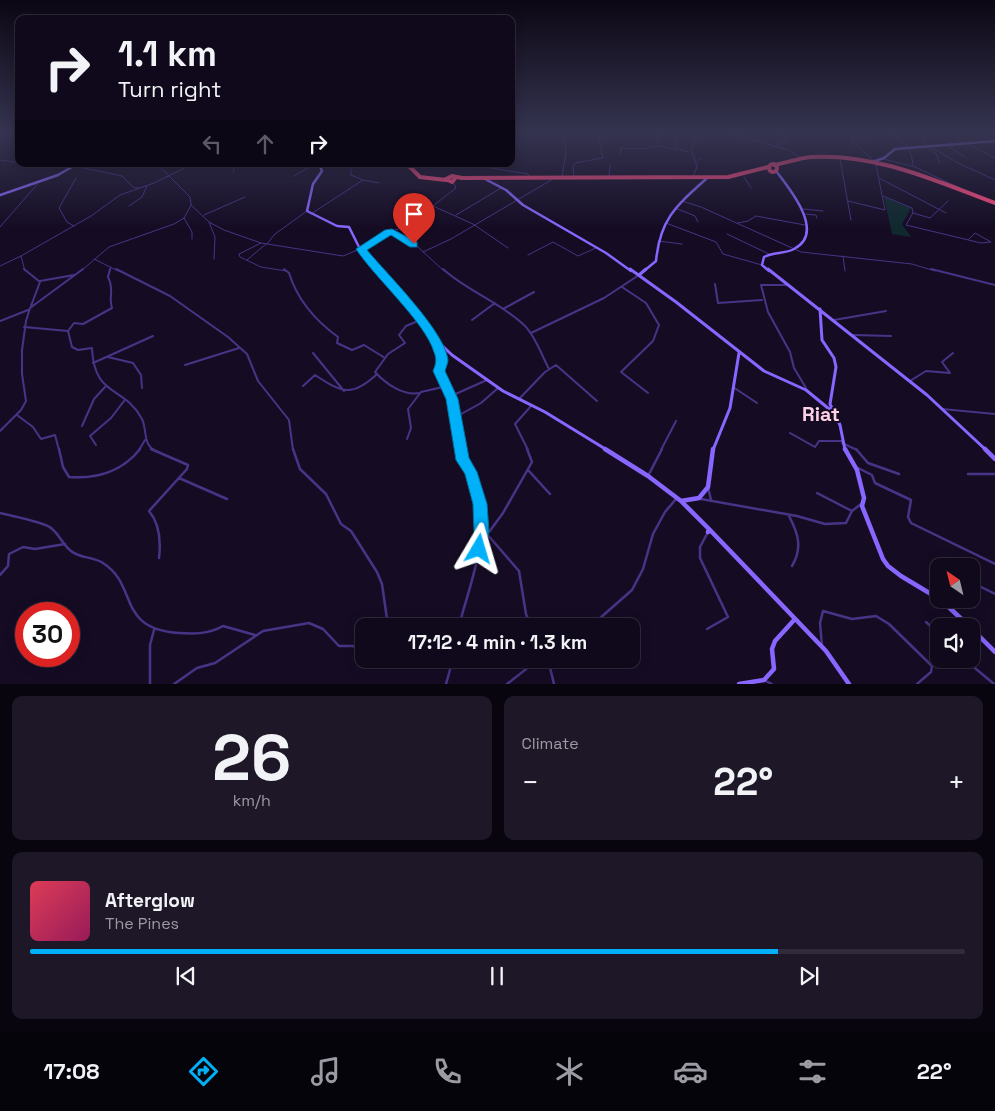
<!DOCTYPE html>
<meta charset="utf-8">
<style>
body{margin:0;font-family:"Space Grotesk",sans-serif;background:#1e1728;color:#f1f3f6;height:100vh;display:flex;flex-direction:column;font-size:19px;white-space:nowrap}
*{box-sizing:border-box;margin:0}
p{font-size:16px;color:#9c9aa3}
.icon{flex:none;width:28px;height:28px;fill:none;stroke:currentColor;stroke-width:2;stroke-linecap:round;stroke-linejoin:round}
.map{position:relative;height:684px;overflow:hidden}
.side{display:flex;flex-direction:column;gap:12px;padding:12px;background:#09050f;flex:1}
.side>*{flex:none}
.hud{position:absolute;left:15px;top:15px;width:500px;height:152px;border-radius:10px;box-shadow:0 2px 12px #0003,0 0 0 1px #302a3a;background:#10091b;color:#f1f3f6;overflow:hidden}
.needle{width:32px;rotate:325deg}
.tools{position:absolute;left:930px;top:558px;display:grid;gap:10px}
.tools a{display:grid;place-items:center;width:50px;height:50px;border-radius:10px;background:#10091b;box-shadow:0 2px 12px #0003,0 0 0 1px #302a3a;font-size:25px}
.speed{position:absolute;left:15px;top:602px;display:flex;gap:10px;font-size:25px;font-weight:700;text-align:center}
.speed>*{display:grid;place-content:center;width:65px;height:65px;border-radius:50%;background:#10091b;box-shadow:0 2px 12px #0003,0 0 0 1px #302a3a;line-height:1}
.speed .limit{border:8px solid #d22;background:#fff;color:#111}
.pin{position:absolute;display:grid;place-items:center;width:42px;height:42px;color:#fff;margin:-51px -21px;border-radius:50% 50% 50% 0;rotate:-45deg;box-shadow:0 0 5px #0007}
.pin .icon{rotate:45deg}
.me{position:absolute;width:55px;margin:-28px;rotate:7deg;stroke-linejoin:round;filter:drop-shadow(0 0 4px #0008)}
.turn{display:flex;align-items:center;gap:18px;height:105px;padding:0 20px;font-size:22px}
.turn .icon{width:65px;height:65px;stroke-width:2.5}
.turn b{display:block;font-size:35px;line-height:42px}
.lanes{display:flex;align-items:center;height:48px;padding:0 20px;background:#0003;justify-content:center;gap:25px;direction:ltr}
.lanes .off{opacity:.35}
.big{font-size:38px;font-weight:700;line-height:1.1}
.side .tile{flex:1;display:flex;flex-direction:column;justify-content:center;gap:8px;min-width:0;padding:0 18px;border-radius:10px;background:#1e1728}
.side .dial{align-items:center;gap:0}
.dial b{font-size:65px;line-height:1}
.song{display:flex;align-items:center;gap:15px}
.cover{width:60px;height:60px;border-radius:8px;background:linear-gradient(135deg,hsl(350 70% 55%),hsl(330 70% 35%))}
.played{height:5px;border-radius:2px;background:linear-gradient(90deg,#00b1fa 80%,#302a3a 80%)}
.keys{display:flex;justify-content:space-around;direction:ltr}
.heat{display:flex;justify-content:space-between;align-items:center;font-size:28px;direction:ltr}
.side .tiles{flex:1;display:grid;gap:12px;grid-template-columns:1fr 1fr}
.tile:last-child{grid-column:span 2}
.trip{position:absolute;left:355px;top:618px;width:285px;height:50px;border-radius:10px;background:#10091b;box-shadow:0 2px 12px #0003,0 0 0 1px #302a3a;font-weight:700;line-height:50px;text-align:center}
.menu{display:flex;height:80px;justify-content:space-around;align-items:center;background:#06040b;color:#9c9aa3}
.menu .icon{width:35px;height:35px}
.menu .selected{color:#00b1fa}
.menu b{font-size:22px;color:#f1f3f6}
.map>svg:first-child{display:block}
.green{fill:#0f292e}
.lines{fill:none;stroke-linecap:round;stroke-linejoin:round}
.street-far2{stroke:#473486;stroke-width:1}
.street-far1{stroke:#473486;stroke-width:2}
.street{stroke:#473486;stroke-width:2.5}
.secondary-far2{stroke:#86f;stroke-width:2.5}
.secondary-far1{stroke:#86f;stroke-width:3}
.secondary{stroke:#86f;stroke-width:4.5}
.highway{stroke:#ff4a7e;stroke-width:4}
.route{fill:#00b1fa;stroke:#0073a2}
.labels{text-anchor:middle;stroke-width:4;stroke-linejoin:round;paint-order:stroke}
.district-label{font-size:20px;font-weight:bold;fill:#ffd1e6;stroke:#150c24}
</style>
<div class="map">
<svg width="995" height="684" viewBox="0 0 995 684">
<rect width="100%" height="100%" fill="#150c24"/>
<path class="green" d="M884,197L911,208L902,224L911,237L892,234Z"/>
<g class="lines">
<path class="street-far2" d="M583,132L586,136
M726,132L788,150L802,158
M775,132L788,138L775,146
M850,132L852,141L873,160
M890,132C903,139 913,151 913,166
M920,132L927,146
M0,138L12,132
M850,138L870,139
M675,140L677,150
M966,143L995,158
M946,145L965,157
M660,146L689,152
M927,147L936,154L940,163
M931,147L958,163L995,180
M621,154V148L642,149L660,146L655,135L667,132
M840,159L851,220
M883,159L915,167L960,188
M0,160L29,164
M696,163L700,158
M157,164L190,197L191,205L209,222L224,230L261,243L343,256L360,249L381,235L407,226L456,188L453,181
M471,164L488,168
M487,164L491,168L528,174L529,177
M74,166L122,176L133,187L138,188
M233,172L235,164
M294,176L315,164
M562,177L566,152L564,134L570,132
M574,177L573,166L575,163L603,158L599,137
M609,177L610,165
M693,177L697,167L691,149L700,132
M744,177L751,188
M879,178L946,213
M363,180L379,183
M883,196L912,208L913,213L906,225L981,243L991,242L975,233L969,239
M682,201L701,207L801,252L912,264L935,271
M848,201L885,210L876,165
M129,206L142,197L147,186
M433,206L473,224L508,248
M675,208L695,216L698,222
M803,209L823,211
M913,213L930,218L948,201
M311,214L363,180L351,175V169
M805,214L816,215L817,218
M204,215L245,197
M456,215L501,188
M184,218L192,232V239
M209,222L215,237L214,259
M666,223L716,242L723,254L762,265
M738,223L748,221L756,216L805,225
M410,224L419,230L427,225
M74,226L67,222L59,208L76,178
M0,227L40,181
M392,232L418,247L444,271
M727,234L769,254
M658,241L682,244
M261,243L239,254L240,257L261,267L286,271
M267,244L275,234L307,211
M423,252L451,239L553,179
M528,255L553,242L578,256L596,248
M843,256L845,271
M94,259L118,271
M247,260L266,244
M0,266L21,256
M25,271L21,256L91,216L120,195L154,183L193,164
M81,271L109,247L174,224L184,218L191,205
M110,271L111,267"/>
<path class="street-far1" d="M24,269L40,282L31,306
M116,269L170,296L228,337L247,354L258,381L289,420L293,450
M284,269L289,273C297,299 316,321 338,337L337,343L352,350L364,345L385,358
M443,269C467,291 500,302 524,325C535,335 542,356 549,369
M931,269L995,285
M40,281L74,275
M715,284L718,303L762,300
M788,285H761L768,312L790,352L794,368L806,388
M622,287L646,303L659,325L653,341L621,372L648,393
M503,309L534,292
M472,320L495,303
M834,320L886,311
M0,321L28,310
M418,321L406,326L399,335L405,343L388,354L375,372C386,384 403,396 420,393
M24,327L68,331L72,347L78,350L92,348C94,398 124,385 142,419C147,429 143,444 154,450
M68,331L74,323L83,324L112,308C108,296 115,291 108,277L110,269
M531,333L604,298L639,275
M854,335L891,336
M432,337L442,358L439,371L452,399L462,450
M313,353L344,391
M108,357L133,363L141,375L142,388
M93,363L153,336
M185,365L239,348
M950,373L942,362L953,353
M910,381L926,371L950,373
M303,386L315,375C341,392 351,398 376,375
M733,387L757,403
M451,396L487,380
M519,399L545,372L556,365L597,401
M942,409L995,414
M17,415L33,427L41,439L55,435L59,450
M454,418L481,403L497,389
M82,426L94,399L105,387
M0,431L21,410L26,401L22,374V350L26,321L30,308L83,269
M790,433L815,447L819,441H842
M407,439L411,428L408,409L421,392L447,386
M842,443L857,450
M96,445L90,436L111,418L124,401
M139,450L145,440
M528,450L515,424L532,405
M661,450L676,421"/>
<path class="street" d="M59,449L63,467L69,477C97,479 123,471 140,449
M151,449L188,465L187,469L149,511C160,524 161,541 159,558
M293,449L300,469L326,494L341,524L351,531L377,572L382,584L388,626
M856,449L868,463L899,474
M858,468L872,475L875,483L911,500L908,517L911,523L995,564
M528,470L550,494
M968,474H995
M648,476L662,449
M179,478L227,499
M708,487L711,500
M817,493L852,511
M701,499L797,516L825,524L846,523L852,511L861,504
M0,513C11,516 44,522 51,528C59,534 63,545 71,551C79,558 94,557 103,563C139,586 116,629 179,633C195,634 209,634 223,626L255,635
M789,516C798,533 803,548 792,566
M481,532H489L503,513L532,462L527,449
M486,533L519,571L526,614L531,626
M0,575L8,566L9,554L23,547L35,549L65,544
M971,582L995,594
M926,622L939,634
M459,626C469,587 487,544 480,504C477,484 465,468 461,449
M591,626L632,590L643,569L653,534L665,512L676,499
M707,629L728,617L700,558V547L708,532
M822,646L820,623L823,611L852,619L876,616L889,624L932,666L931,672L917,684
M548,659L554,684
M964,659L994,684
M766,681L772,684
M150,684V645L154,630
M174,684L197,668L215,663L263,631L309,623L323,629L339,646H353L364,651
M446,684L453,659
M507,684L539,659"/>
<path class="secondary-far2" d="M872,162L884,158L895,149L995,141
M319,164L322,171L313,184L307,211L337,226L349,227L360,249L378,271
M485,179L506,190L523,205L606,253L631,271
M0,195L58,175L77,164
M644,271L656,261C660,219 676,206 706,179
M769,271L762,265L764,257C773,252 785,254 794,249C826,233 790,189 776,171"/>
<path class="secondary-far1" d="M377,269L431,335L452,355L503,391L545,412L607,450
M630,269L676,302L764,371L806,390L834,413
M768,269L927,395L986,450
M639,275L646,269
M820,309L822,340L834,358L836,367L830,404L840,425L845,450
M713,450L730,408L739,353"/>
<path class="secondary" d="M605,449L648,476L681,501L699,498L708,487L713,449
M845,449L857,470L864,498L862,506L883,559L888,566L901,576L941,600L969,626
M985,449L995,459
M682,502L709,529L708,532
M709,529L826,651L849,684
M971,628L995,652
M739,684L764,680L774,669L772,649L775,641L795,619"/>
<path class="highway" d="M407,164L420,177L446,180
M769 168a4 4 0 1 1 8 0a4 4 0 1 1-8 0Z
M774,165C786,163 799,158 811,157C876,153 936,181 995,203
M456,177L452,182L446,179L452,176L462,178L728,177L768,167"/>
</g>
<linearGradient id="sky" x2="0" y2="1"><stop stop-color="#0c0714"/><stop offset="0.58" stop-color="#353450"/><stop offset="1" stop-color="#353450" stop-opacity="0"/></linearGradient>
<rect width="995" height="228" fill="url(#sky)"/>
<path class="route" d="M392,229L417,242V247H410L391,235L367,250C386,273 445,331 448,360C448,363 446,367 445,371L458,399L469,458L477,472L487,504L489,532L484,554L479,557L473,554L471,549L474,532L473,504L465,474L456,460L446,399L433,371C436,364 437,359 434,352C425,322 375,278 356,249L385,230Z"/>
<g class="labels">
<g class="district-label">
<text x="821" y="421">Riat</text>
</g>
</g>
</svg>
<div class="tools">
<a><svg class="needle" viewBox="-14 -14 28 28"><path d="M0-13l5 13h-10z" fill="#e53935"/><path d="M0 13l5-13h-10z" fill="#9c9aa3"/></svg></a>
<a><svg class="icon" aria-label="sound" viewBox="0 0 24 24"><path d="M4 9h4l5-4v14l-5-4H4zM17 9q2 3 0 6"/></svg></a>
</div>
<div class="speed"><div class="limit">30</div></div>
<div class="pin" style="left:414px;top:244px;background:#d93025"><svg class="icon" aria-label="arrive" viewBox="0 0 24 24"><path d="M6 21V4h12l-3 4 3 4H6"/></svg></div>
<svg class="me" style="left:479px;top:549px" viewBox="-20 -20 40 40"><path d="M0-17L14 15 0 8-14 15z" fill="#00b1fa" stroke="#fff" stroke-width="4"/></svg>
<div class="trip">17:12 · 4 min · 1.3 km</div>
<div class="hud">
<div class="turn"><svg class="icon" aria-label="right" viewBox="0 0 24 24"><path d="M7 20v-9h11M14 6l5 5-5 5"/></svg><div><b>1.1 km</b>Turn right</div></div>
<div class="lanes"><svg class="icon off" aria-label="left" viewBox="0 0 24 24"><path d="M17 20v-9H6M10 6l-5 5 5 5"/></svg><svg class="icon off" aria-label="ahead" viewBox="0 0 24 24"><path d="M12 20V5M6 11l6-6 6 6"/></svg><svg class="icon" aria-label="right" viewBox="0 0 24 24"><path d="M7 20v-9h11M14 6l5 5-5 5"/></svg></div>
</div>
</div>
<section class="side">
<div class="tiles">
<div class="tile dial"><b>26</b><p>km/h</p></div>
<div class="tile"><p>Climate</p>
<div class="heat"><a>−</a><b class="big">22°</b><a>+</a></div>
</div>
<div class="tile">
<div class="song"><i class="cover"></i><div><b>Afterglow</b><p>The Pines</p></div></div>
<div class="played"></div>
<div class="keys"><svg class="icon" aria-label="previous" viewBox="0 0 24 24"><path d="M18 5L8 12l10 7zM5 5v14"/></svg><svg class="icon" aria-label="pause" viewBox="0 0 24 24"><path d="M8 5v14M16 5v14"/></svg><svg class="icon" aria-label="next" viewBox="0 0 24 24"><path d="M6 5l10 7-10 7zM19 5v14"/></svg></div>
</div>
</div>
</section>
<nav class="menu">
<b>17:08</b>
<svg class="icon selected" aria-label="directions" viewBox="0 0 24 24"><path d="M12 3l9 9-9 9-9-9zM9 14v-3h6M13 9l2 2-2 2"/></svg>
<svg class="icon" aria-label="music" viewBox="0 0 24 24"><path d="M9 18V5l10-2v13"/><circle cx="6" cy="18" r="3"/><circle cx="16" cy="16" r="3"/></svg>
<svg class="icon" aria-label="phone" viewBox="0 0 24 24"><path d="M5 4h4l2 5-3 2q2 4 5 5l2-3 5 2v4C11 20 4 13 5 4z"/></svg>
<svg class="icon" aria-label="climate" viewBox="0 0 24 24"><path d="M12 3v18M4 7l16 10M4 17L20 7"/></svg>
<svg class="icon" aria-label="car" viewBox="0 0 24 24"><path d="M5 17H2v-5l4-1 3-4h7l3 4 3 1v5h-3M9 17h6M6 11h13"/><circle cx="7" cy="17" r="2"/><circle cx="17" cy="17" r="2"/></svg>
<svg class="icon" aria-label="filters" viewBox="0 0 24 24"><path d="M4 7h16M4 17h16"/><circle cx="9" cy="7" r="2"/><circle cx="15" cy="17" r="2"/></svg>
<b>22°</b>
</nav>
